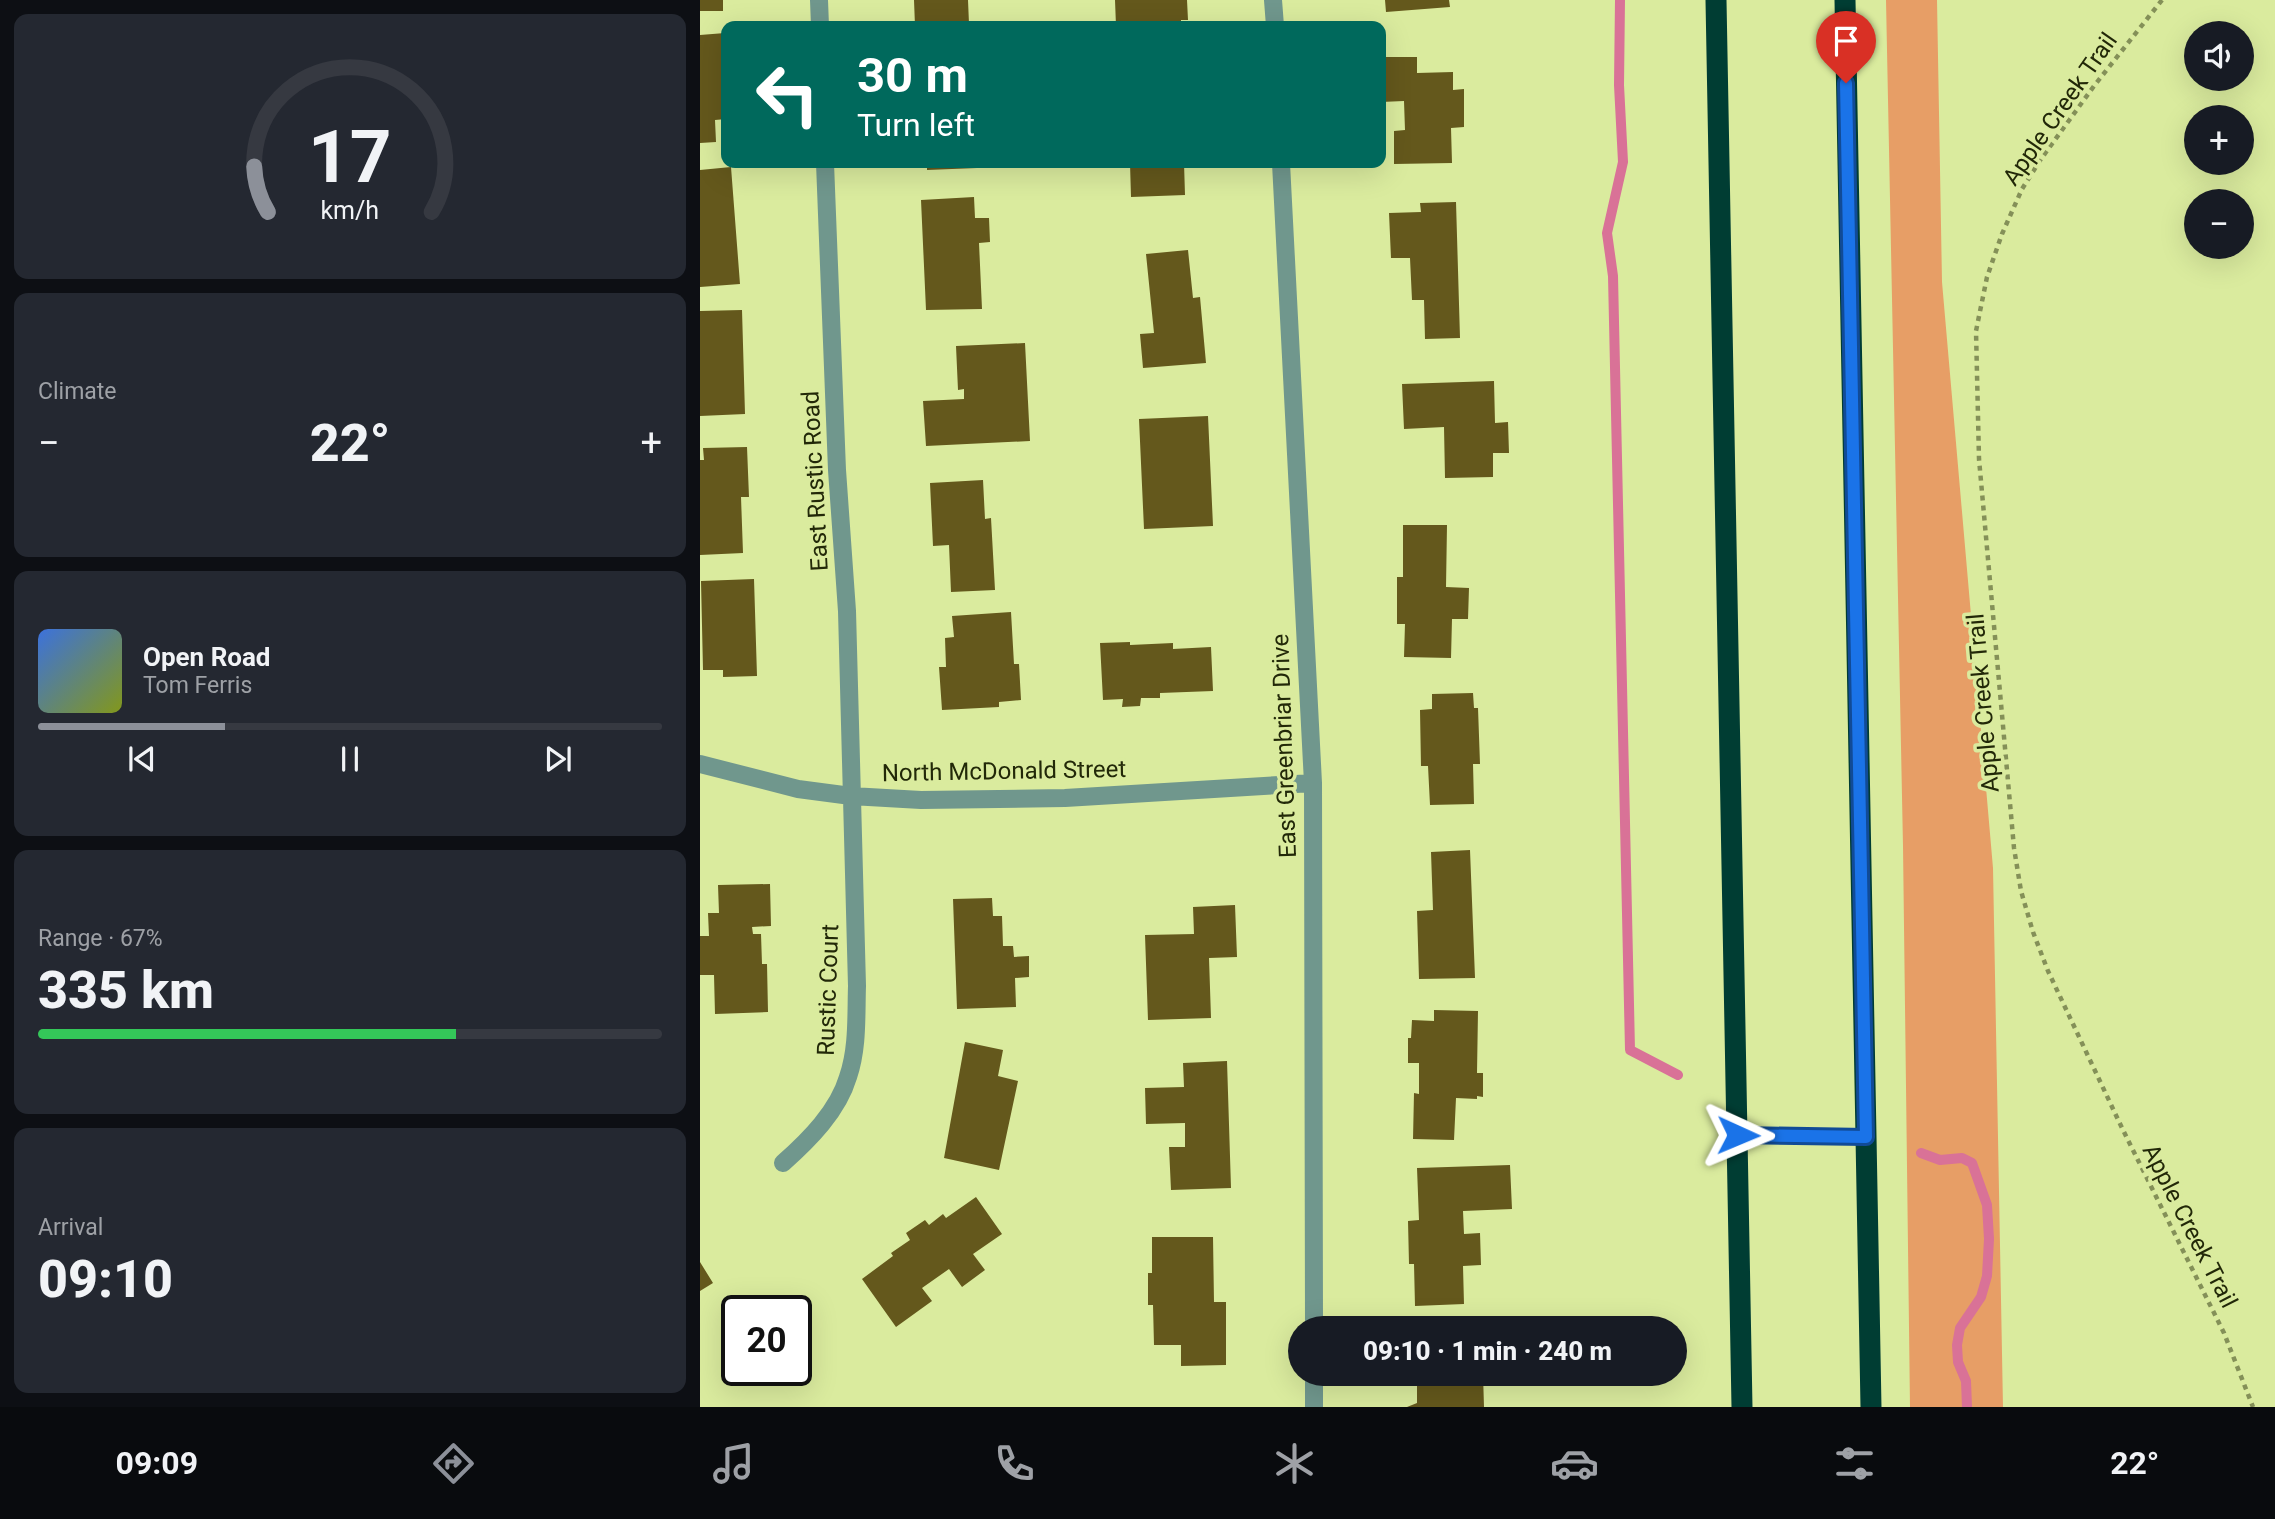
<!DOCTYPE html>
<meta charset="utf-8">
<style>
body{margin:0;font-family:Roboto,sans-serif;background:#242831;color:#f1f3f6;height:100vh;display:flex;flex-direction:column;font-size:26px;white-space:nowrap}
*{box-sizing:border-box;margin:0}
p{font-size:23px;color:#9ea1a6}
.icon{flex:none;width:38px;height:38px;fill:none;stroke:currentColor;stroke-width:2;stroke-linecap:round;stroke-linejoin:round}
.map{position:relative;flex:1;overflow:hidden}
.side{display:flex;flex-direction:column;gap:14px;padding:14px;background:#0d0f14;width:700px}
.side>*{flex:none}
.top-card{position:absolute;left:21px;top:21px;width:665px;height:147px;border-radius:14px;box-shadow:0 7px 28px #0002;background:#00695c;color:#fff;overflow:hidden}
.buttons{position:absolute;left:1484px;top:21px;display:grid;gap:14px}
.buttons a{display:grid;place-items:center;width:70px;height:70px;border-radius:50%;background:#171b24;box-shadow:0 7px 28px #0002;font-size:35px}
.speed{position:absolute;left:21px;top:1295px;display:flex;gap:14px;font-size:35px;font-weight:700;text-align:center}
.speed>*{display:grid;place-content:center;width:91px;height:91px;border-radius:50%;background:#171b24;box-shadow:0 7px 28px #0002;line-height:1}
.speed .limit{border:4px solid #111;border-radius:10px;background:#fff;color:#111}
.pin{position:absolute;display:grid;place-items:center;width:60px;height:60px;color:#fff;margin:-72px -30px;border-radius:50% 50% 50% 0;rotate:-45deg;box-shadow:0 0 7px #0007}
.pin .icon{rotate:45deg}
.me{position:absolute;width:77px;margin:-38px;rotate:91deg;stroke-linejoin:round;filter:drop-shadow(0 0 5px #0008)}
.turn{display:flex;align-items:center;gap:24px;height:147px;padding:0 21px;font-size:32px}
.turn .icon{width:91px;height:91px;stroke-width:2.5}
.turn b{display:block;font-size:49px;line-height:60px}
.big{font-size:52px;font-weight:800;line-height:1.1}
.side .card{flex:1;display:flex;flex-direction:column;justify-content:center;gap:10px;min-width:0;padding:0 24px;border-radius:14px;background:#242831}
.side .dial{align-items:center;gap:0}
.dial svg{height:182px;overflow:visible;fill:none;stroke:#363941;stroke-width:7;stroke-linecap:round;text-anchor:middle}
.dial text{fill:#f1f3f6;stroke:none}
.song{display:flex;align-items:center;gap:21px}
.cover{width:84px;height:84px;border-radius:10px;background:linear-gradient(135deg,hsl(220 70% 55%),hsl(70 70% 35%))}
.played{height:7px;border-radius:4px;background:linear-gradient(90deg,#8c9099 30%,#363941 30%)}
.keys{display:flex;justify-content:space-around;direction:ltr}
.heat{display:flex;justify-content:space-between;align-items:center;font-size:38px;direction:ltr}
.charge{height:10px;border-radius:5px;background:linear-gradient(90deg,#34c759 67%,#363941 0)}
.trip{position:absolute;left:588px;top:1316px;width:399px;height:70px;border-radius:35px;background:#171b24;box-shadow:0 7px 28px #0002;font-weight:800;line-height:70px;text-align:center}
.dock{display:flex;height:112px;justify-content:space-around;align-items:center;background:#090b0e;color:#9ea1a6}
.dock .icon{width:49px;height:49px}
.dock .selected{color:#8c9099}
.dock b{font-size:32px;color:#f1f3f6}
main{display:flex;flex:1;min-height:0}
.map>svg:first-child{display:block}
.green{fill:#e79e66}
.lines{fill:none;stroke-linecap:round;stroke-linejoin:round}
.stream{stroke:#d97297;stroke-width:10}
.building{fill:#64581c}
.path{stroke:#849058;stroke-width:4.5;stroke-dasharray:5 5;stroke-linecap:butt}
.lane{stroke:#70978d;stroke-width:14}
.street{stroke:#70978d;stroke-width:18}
.highway{stroke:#003d33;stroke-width:21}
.route-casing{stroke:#114b97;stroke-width:18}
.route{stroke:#1a73e8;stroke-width:12}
.labels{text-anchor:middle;stroke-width:7;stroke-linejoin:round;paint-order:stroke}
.street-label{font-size:24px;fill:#222808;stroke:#daeb9e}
</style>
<main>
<section class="side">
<div class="card dial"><svg viewBox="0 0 100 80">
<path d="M14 69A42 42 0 1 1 86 69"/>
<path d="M14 69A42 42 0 0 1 8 49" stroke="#8c9099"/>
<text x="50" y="56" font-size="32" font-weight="700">17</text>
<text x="50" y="72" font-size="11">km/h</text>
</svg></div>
<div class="card"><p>Climate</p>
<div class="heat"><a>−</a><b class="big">22°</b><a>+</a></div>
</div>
<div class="card">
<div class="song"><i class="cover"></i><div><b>Open Road</b><p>Tom Ferris</p></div></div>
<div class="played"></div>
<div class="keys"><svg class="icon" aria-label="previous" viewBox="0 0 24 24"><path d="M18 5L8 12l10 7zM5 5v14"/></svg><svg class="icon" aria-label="pause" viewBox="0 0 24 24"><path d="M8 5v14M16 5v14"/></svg><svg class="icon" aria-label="next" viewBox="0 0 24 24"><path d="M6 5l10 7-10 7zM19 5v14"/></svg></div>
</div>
<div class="card"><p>Range · 67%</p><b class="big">335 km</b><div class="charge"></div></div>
<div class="card"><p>Arrival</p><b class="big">09:10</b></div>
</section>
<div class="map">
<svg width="1575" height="1407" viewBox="0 0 1575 1407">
<rect width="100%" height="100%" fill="#daeb9e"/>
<path class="green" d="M1186,0H1237L1242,282L1293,868L1303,1407H1210L1203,846Z"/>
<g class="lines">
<path class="stream" d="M920,0L919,85L923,162L907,233L913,276L930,1050L978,1075
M1221,1153L1240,1160L1262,1158L1272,1163L1287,1205L1289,1239L1287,1276L1281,1297L1260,1328L1257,1345L1258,1362L1266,1381L1267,1407"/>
</g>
<path class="building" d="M0,0H23V11H0Z
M214,0H268L269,24L215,26Z
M415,0H487L488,20H481V26H416Z
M685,0H749L750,7L686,12Z
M25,33L26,119L15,120L16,142L0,143V35Z
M681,57H717V73L753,72V90L764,89V127L751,128L752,163L694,164V131L705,130L704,101L681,102Z
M227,163H276L277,168L227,170Z
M430,163H484L485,195L431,197Z
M31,167L40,284L0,287V170Z
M274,197L275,218H289L290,242L279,243L282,309L226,310L221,200Z
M756,202L760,338L725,339L724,300H712L710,258H691L689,213L721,212L720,203Z
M488,250L493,298L500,297L506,363L443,368L440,334L454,333L446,254Z
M42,310L45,414L0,416V311Z
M325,343L330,441L226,446L223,401L264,399V389L258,390L256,346Z
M794,381L795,423L808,422L809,453H793V477L745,478L744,427L704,429L702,384Z
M508,416L513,526L444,529L439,419Z
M47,447L49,497H41L43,553L0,555V460H4L3,448Z
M283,480L285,519L291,518L295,590L251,592L249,545L233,546L230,483Z
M703,525H747L746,587L769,588L768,619H752L751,658L704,657L705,624H697V577H703Z
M54,579L57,676L23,677V670H3L1,581Z
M311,612L314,664H319L321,700L299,702V707L242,710L239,667H246L245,638L254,637L252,616Z
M430,642V645L473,643V649L511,647L513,691L460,693V698H441L440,706L422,707L423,699L403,700L400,643Z
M773,693L774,708H778L780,764H773L774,804L730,805L728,766H721L720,710L732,709V694Z
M770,850L775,978L719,979L717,911L733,910L731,852Z
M70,884L71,926L52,927L53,934H61L62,964H67L68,1012L15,1014L14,975H0V936H9L8,913H19L18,885Z
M292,898L293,916H302L303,946H313L314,957L329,956V977L315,978L316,1007L257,1009L253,899Z
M535,905L537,957L509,958L511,1018L448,1020L445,935L494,934L493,907Z
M734,1010L778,1011L777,1073H783V1097L777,1096V1099L756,1098L754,1140L713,1139L714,1093L719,1094V1063H708V1038H711L712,1020L734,1021Z
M265,1042L303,1050L298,1076L318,1081L299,1170L244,1158Z
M527,1061L531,1188L471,1190L469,1147H485V1123L446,1124L445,1088L484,1087L483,1063Z
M810,1165L812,1209L763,1211L764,1234L780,1233L781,1265L763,1266L764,1304L715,1306L714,1264H709L708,1221L719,1220L717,1168Z
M276,1197L302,1234L273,1254L285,1270L262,1287L249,1269L222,1288L232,1301L196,1327L162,1279L193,1256L191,1253L210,1240L206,1233L225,1220L229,1225L243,1214L246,1218Z
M452,1237H513L514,1302H526V1365L481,1366V1345H454L453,1305H448V1273H452Z
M0,1262L13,1283L0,1291Z
M724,1374H783L784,1407H707L717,1403V1386L728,1385L729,1376L724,1377Z"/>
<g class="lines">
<path class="path" d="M1462,0L1394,86L1341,159L1322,189L1302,234L1287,277L1276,331L1279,459L1314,848L1321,891L1333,932L1348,971L1422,1128L1524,1333L1553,1407"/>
<path class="lane" d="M1038,1135L1166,1137"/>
<path class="street" d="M119,0L120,26
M573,0L575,26
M581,163L613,783L614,1328
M0,764L98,789L151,796L221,800L365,798L613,783
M83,1163C109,1140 138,1111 148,1077C158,1048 156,1016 157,986L147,611L137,470L125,163
M614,1374V1407"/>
<path class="highway" d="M1016,0L1042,1407
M1145,0L1171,1407"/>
</g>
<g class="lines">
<defs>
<path id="route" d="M1038,1135L1166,1137L1146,83"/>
</defs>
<use href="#route" class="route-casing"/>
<use href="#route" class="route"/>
</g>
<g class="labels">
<g class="street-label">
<text transform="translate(1360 109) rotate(-55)" y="8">Apple Creek Trail</text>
<text transform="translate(115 481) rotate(-93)" y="8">East Rustic Road</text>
<text transform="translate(1283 703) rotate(-95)" y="8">Apple Creek Trail</text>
<text transform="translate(584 746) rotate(-92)" y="8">East Greenbriar Drive</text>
<text transform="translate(304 771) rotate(-1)" y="8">North McDonald Street</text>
<text transform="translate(128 990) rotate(-88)" y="8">Rustic Court</text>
<text transform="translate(1490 1226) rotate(63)" y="8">Apple Creek Trail</text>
</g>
</g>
</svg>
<div class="buttons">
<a><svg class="icon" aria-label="sound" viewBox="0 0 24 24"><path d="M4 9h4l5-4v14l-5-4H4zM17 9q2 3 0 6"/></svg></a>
<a>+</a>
<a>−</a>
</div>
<div class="speed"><div class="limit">20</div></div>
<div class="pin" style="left:1146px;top:83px;background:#d93025"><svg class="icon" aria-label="arrive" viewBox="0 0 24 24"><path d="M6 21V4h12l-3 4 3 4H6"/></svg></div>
<svg class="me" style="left:1038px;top:1135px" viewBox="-20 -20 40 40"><path d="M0-17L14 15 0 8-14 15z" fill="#1a73e8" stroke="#fff" stroke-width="4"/></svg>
<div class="trip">09:10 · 1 min · 240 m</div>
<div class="top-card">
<div class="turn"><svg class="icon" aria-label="left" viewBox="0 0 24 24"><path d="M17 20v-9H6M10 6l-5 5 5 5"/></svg><div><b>30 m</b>Turn left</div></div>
</div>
</div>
</main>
<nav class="dock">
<b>09:09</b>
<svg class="icon selected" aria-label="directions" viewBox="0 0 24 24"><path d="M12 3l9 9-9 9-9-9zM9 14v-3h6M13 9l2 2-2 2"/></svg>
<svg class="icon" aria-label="music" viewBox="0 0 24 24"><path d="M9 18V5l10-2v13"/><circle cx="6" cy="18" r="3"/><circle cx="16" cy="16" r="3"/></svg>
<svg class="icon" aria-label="phone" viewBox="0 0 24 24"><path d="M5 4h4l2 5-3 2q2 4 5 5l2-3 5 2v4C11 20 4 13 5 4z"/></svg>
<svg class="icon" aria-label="climate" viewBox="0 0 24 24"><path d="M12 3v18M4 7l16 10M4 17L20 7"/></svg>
<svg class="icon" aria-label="car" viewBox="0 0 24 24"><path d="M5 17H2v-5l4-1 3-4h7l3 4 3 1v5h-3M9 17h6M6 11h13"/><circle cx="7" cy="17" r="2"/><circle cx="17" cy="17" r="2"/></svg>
<svg class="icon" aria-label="filters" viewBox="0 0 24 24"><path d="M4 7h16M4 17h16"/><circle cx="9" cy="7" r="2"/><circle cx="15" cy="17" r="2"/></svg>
<b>22°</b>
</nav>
